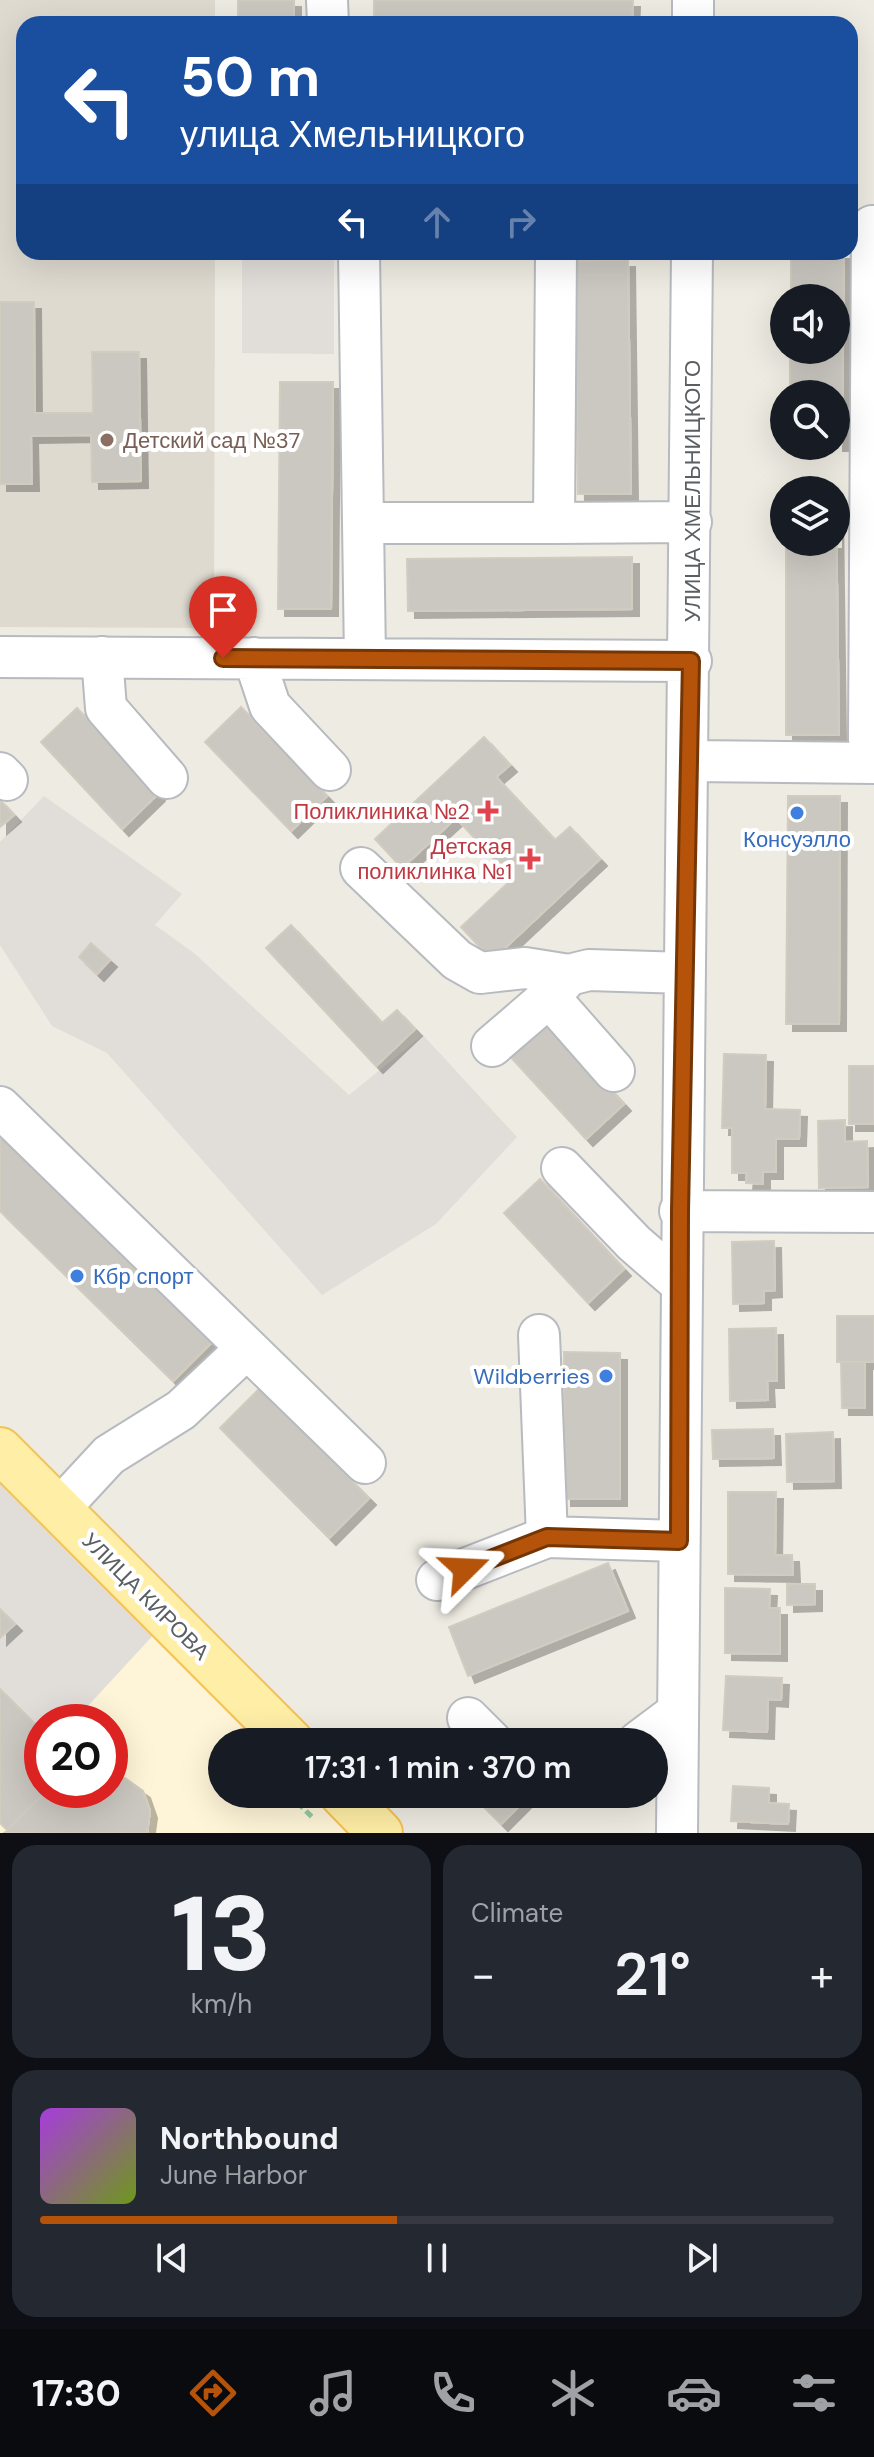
<!DOCTYPE html>
<meta charset="utf-8">
<style>
body{margin:0;font-family:"DM Sans",sans-serif;background:#242831;color:#f1f3f6;height:100vh;display:flex;flex-direction:column;font-size:30px;white-space:nowrap}
*{box-sizing:border-box;margin:0}
p{font-size:26px;color:#9ea1a6}
.icon{flex:none;width:44px;height:44px;fill:none;stroke:currentColor;stroke-width:2;stroke-linecap:round;stroke-linejoin:round}
.map{position:relative;height:1833px;overflow:hidden}
.panel{display:flex;flex-direction:column;gap:12px;padding:12px;background:#0d0f14;flex:1}
.panel>*{flex:none}
.banner{position:absolute;left:16px;top:16px;width:842px;height:244px;border-radius:24px;box-shadow:0 8px 32px #0002;background:#1a4fa0;color:#fff;overflow:hidden}
.fabs{position:absolute;left:770px;top:284px;display:grid;gap:16px}
.fabs a{display:grid;place-items:center;width:80px;height:80px;border-radius:50%;background:#171b24;box-shadow:0 8px 32px #0002;font-size:40px}
.speed{position:absolute;left:24px;top:1704px;display:flex;gap:16px;font-size:40px;font-weight:700;text-align:center}
.speed>*{display:grid;place-content:center;width:104px;height:104px;border-radius:50%;background:#171b24;box-shadow:0 8px 32px #0002;line-height:1}
.speed .limit{border:12px solid #d22;background:#fff;color:#111}
.pin{position:absolute;display:grid;place-items:center;width:68px;height:68px;color:#fff;margin:-82px -34px;border-radius:50% 50% 50% 0;rotate:-45deg;box-shadow:0 0 8px #0007}
.pin .icon{rotate:45deg}
.me{position:absolute;width:88px;margin:-44px;rotate:69deg;stroke-linejoin:round;filter:drop-shadow(0 0 6px #0008)}
.turn{display:flex;align-items:center;gap:28px;height:168px;padding:0 32px;font-size:36px}
.turn .icon{width:104px;height:104px;stroke-width:2.5}
.turn b{display:block;font-size:56px;line-height:68px}
.lanes{display:flex;align-items:center;height:76px;padding:0 32px;background:#0003;justify-content:center;gap:40px;direction:ltr}
.lanes .off{opacity:.35}
.big{font-size:60px;font-weight:600;line-height:1.1}
.panel .card{flex:1;display:flex;flex-direction:column;justify-content:center;gap:12px;min-width:0;padding:0 28px;border-radius:24px;background:#242831}
.panel .dial{align-items:center;gap:0}
.dial b{font-size:104px;line-height:1}
.song{display:flex;align-items:center;gap:24px}
.cover{width:96px;height:96px;border-radius:12px;background:linear-gradient(135deg,hsl(280 70% 55%),hsl(80 70% 35%))}
.played{height:8px;border-radius:4px;background:linear-gradient(90deg,#b45309 45%,#363941 45%)}
.keys{display:flex;justify-content:space-around;direction:ltr}
.heat{display:flex;justify-content:space-between;align-items:center;font-size:44px;direction:ltr}
.panel .tiles{flex:1;display:grid;gap:12px;grid-template-columns:1fr 1fr}
.card:last-child{grid-column:span 2}
.trip{position:absolute;left:208px;top:1728px;width:460px;height:80px;border-radius:40px;background:#171b24;box-shadow:0 8px 32px #0002;font-weight:600;line-height:80px;text-align:center}
.menu{display:flex;height:128px;justify-content:space-around;align-items:center;background:#090b0e;color:#9ea1a6}
.menu .icon{width:56px;height:56px}
.menu .current{color:#b45309}
.menu b{font-size:36px;color:#f1f3f6}
.map>svg:first-child{display:block}
.commercial{fill:#fef4d7}
.industrial{fill:#e1deda}
.education{fill:#dedad0}
.building{fill:#cbc7c1;stroke:#d2ccc0;stroke-width:2;filter:url(#shadow)}
.lines{fill:none;stroke-linecap:round;stroke-linejoin:round}
.minor-casing{stroke:#b7babf;stroke-width:44}
.major-casing{stroke:#f4c255;stroke-width:48}
.path{stroke:#97c7a3;stroke-width:5;stroke-dasharray:8 4;stroke-linecap:butt}
.minor{stroke:#fff;stroke-width:40}
.major{stroke:#ffeea6;stroke-width:44}
.route-casing{stroke:#753606;stroke-width:20}
.route{stroke:#b45309;stroke-width:14}
.education-dot{fill:#8d6e63;stroke:#fff;stroke-width:3}
.health-dot{fill:#e0444e;stroke:#fff;stroke-width:3}
.shop-dot{fill:#3f7fe0;stroke:#fff;stroke-width:3}
.labels{text-anchor:middle;stroke-width:8;stroke-linejoin:round;paint-order:stroke}
.education-label{font-size:22px;fill:#785e54;stroke:#fff;text-anchor:start}
.street-label{font-size:22px;fill:#5a5f63;stroke:#fff}
.health-label{font-size:22px;fill:#be3a42;stroke:#fff;text-anchor:end}
.shop-label{font-size:22px;fill:#366cbe;stroke:#fff}
</style>
<div class="map">
<svg width="874" height="1833" viewBox="0 0 874 1833">
<defs>
<filter id="shadow"><feDropShadow dx="7" dy="7" stdDeviation="0" flood-color="#0004"/></filter>
</defs>
<rect width="100%" height="100%" fill="#eeebe2"/>
<path class="commercial" d="M169,1618L291,1742H222V1794H342L380,1833H0V1801L42,1790H110V1722H73Z"/>
<path class="industrial" d="M242,252H334V354L242,353Z
M44,796L182,894L155,925L194,953L349,1095L423,1035L517,1137L436,1224L322,1295L107,1053L52,1026L0,945V842Z
M0,1450L169,1618L73,1722H42V1755L0,1800Z"/>
<path class="education" d="M0,0H215V24H24V252H215L214,628L0,627Z"/>
<path class="building" d="M238,0H294V24H238Z
M374,0H633L632,24H374Z
M791,252H844L842,444H836V394H790V350H836V298H791Z
M628,260L631,494H578L575,261Z
M0,302H34L35,413H93L92,352H139L141,481L92,482L91,435L31,436L32,484H0Z
M280,382H333L331,609H278Z
M836,505L839,735H786V542H836Z
M632,557V609L408,611L407,559Z
M241,707L327,796L291,831L205,742Z
M77,708L158,794L122,829L41,742Z
M484,737L510,765L496,777L555,840L570,827L600,859L492,960L461,927L512,879L456,818L402,868L375,839Z
M788,796H840L839,1024H786Z
M0,800L14,815L0,827Z
M291,925L382,1023L397,1010L415,1029L376,1066L266,948Z
M91,943L110,960L97,974L79,957Z
M543,1016L624,1104L586,1139L506,1052Z
M724,1054L766,1055L765,1109L800,1110L799,1139H776V1172H763V1184L746,1183L747,1173H732V1128H722Z
M849,1066H874V1124H849Z
M845,1120V1142L867,1141L868,1187L819,1188L818,1121Z
M6,1135L214,1340L173,1381L0,1211V1140Z
M540,1179L624,1269L588,1303L504,1213Z
M774,1241L775,1290L764,1291V1303L733,1304L732,1242Z
M837,1316H874V1362H837Z
M776,1328L777,1381H767L768,1400L730,1401L729,1329Z
M564,1352L620,1353V1499H564Z
M841,1362H865V1408H842Z
M260,1388L369,1498L329,1538L220,1428Z
M773,1429L774,1458L713,1459L712,1430Z
M833,1432L834,1481L787,1482L786,1434Z
M728,1492H776L775,1555H792L793,1575L728,1574Z
M608,1563L628,1611L468,1676L449,1627Z
M787,1584H815V1604L787,1605Z
M725,1588L770,1589L769,1608H780V1654L725,1653Z
M0,1609L15,1624L0,1638Z
M726,1676L782,1678L781,1700L768,1699L767,1732L723,1730Z
M0,1689L42,1731V1790H47L7,1830L0,1823Z
M456,1728L470,1742H443Z
M110,1776L125,1778L143,1791L150,1811L147,1833H4L47,1790H110Z
M733,1786L769,1788V1803L789,1804L788,1824L731,1821Z
M471,1794H522L527,1798L501,1824Z"/>
<g class="lines">
<defs>
<path id="minor" d="M327,0L328,24
M693,24V0
M872,226L869,739L874,761
M359,252L363,523
M556,252L554,523L691,522
M0,657L691,661
M102,657L106,708L167,778
M254,658L270,706L330,770
M365,659L363,523H554
M689,761L874,763
M0,773L7,780
M361,868L457,960L480,973L525,968L569,975
M492,1046L549,997
M614,1071L549,997L569,975L589,970L685,973
M0,1107L365,1463
M562,1168L634,1243L680,1283
M680,1211L874,1212
M59,1509L109,1455L181,1410L247,1348
M547,1537L679,1541
M437,1580L547,1537L539,1335
M468,1718L492,1742
M638,1742L678,1712
M677,1833C678,1306 690,779 692,252"/>
<path id="major" d="M0,1450L291,1742
M342,1794L380,1833"/>
</defs>
<use href="#minor" class="minor-casing"/>
<use href="#major" class="major-casing"/>
<path class="path" d="M289,1794L314,1819"/>
<use href="#minor" class="minor"/>
<use href="#major" class="major"/>
</g>
<g class="lines">
<defs>
<path id="route" d="M223,658L691,661L680,1211L679,1541L547,1537L465,1569"/>
</defs>
<use href="#route" class="route-casing"/>
<use href="#route" class="route"/>
</g>
<circle class="education-dot" cx="107" cy="440" r="8"/>
<g class="health-dot">
<path d="M484 799h8v8h8v8h-8v8h-8v-8h-8v-8h8z"/>
<path d="M526 847h8v8h8v8h-8v8h-8v-8h-8v-8h8z"/>
</g>
<g class="shop-dot">
<circle cx="797" cy="813" r="8"/>
<circle cx="77" cy="1276" r="8"/>
<circle cx="606" cy="1376" r="8"/>
</g>
<g class="labels">
<g class="education-label">
<text x="123" y="448">Детский сад №37</text>
</g>
<g class="street-label">
<text transform="translate(692 491) rotate(-90)" y="8">УЛИЦА ХМЕЛЬНИЦКОГО</text>
<text transform="translate(146 1596) rotate(45)" y="8">УЛИЦА КИРОВА</text>
</g>
<g class="health-label">
<text x="470" y="819">Поликлиника №2</text>
<text x="512" y="854">Детская<tspan x="512" dy="25">поликлинка №1</tspan></text>
</g>
<g class="shop-label">
<text x="797" y="847">Консуэлло</text>
<text x="93" y="1284" text-anchor="start">Кбр спорт</text>
<text x="590" y="1384" text-anchor="end">Wildberries</text>
</g>
</g>
</svg>
<div class="fabs">
<a><svg class="icon" aria-label="sound" viewBox="0 0 24 24"><path d="M4 9h4l5-4v14l-5-4H4zM17 9q2 3 0 6"/></svg></a>
<a><svg class="icon" aria-label="search" viewBox="0 0 24 24"><circle cx="10" cy="10" r="6"/><path d="M15 15l6 6"/></svg></a>
<a><svg class="icon" aria-label="layers" viewBox="0 0 24 24"><path d="M12 4l9 5-9 5-9-5zM3 14l9 5 9-5"/></svg></a>
</div>
<div class="speed"><div class="limit">20</div></div>
<div class="pin" style="left:223px;top:658px;background:#d93025"><svg class="icon" aria-label="arrive" viewBox="0 0 24 24"><path d="M6 21V4h12l-3 4 3 4H6"/></svg></div>
<svg class="me" style="left:465px;top:1569px" viewBox="-20 -20 40 40"><path d="M0-17L14 15 0 8-14 15z" fill="#b45309" stroke="#fff" stroke-width="4"/></svg>
<div class="trip">17:31 · 1 min · 370 m</div>
<div class="banner">
<div class="turn"><svg class="icon" aria-label="left" viewBox="0 0 24 24"><path d="M17 20v-9H6M10 6l-5 5 5 5"/></svg><div><b>50 m</b>улица Хмельницкого</div></div>
<div class="lanes"><svg class="icon" aria-label="left" viewBox="0 0 24 24"><path d="M17 20v-9H6M10 6l-5 5 5 5"/></svg><svg class="icon off" aria-label="ahead" viewBox="0 0 24 24"><path d="M12 20V5M6 11l6-6 6 6"/></svg><svg class="icon off" aria-label="right" viewBox="0 0 24 24"><path d="M7 20v-9h11M14 6l5 5-5 5"/></svg></div>
</div>
</div>
<section class="panel">
<div class="tiles">
<div class="card dial"><b>13</b><p>km/h</p></div>
<div class="card"><p>Climate</p>
<div class="heat"><a>−</a><b class="big">21°</b><a>+</a></div>
</div>
<div class="card">
<div class="song"><i class="cover"></i><div><b>Northbound</b><p>June Harbor</p></div></div>
<div class="played"></div>
<div class="keys"><svg class="icon" aria-label="previous" viewBox="0 0 24 24"><path d="M18 5L8 12l10 7zM5 5v14"/></svg><svg class="icon" aria-label="pause" viewBox="0 0 24 24"><path d="M8 5v14M16 5v14"/></svg><svg class="icon" aria-label="next" viewBox="0 0 24 24"><path d="M6 5l10 7-10 7zM19 5v14"/></svg></div>
</div>
</div>
</section>
<nav class="menu">
<b>17:30</b>
<svg class="icon current" aria-label="directions" viewBox="0 0 24 24"><path d="M12 3l9 9-9 9-9-9zM9 14v-3h6M13 9l2 2-2 2"/></svg>
<svg class="icon" aria-label="music" viewBox="0 0 24 24"><path d="M9 18V5l10-2v13"/><circle cx="6" cy="18" r="3"/><circle cx="16" cy="16" r="3"/></svg>
<svg class="icon" aria-label="phone" viewBox="0 0 24 24"><path d="M5 4h4l2 5-3 2q2 4 5 5l2-3 5 2v4C11 20 4 13 5 4z"/></svg>
<svg class="icon" aria-label="climate" viewBox="0 0 24 24"><path d="M12 3v18M4 7l16 10M4 17L20 7"/></svg>
<svg class="icon" aria-label="car" viewBox="0 0 24 24"><path d="M5 17H2v-5l4-1 3-4h7l3 4 3 1v5h-3M9 17h6M6 11h13"/><circle cx="7" cy="17" r="2"/><circle cx="17" cy="17" r="2"/></svg>
<svg class="icon" aria-label="filters" viewBox="0 0 24 24"><path d="M4 7h16M4 17h16"/><circle cx="9" cy="7" r="2"/><circle cx="15" cy="17" r="2"/></svg>
</nav>
